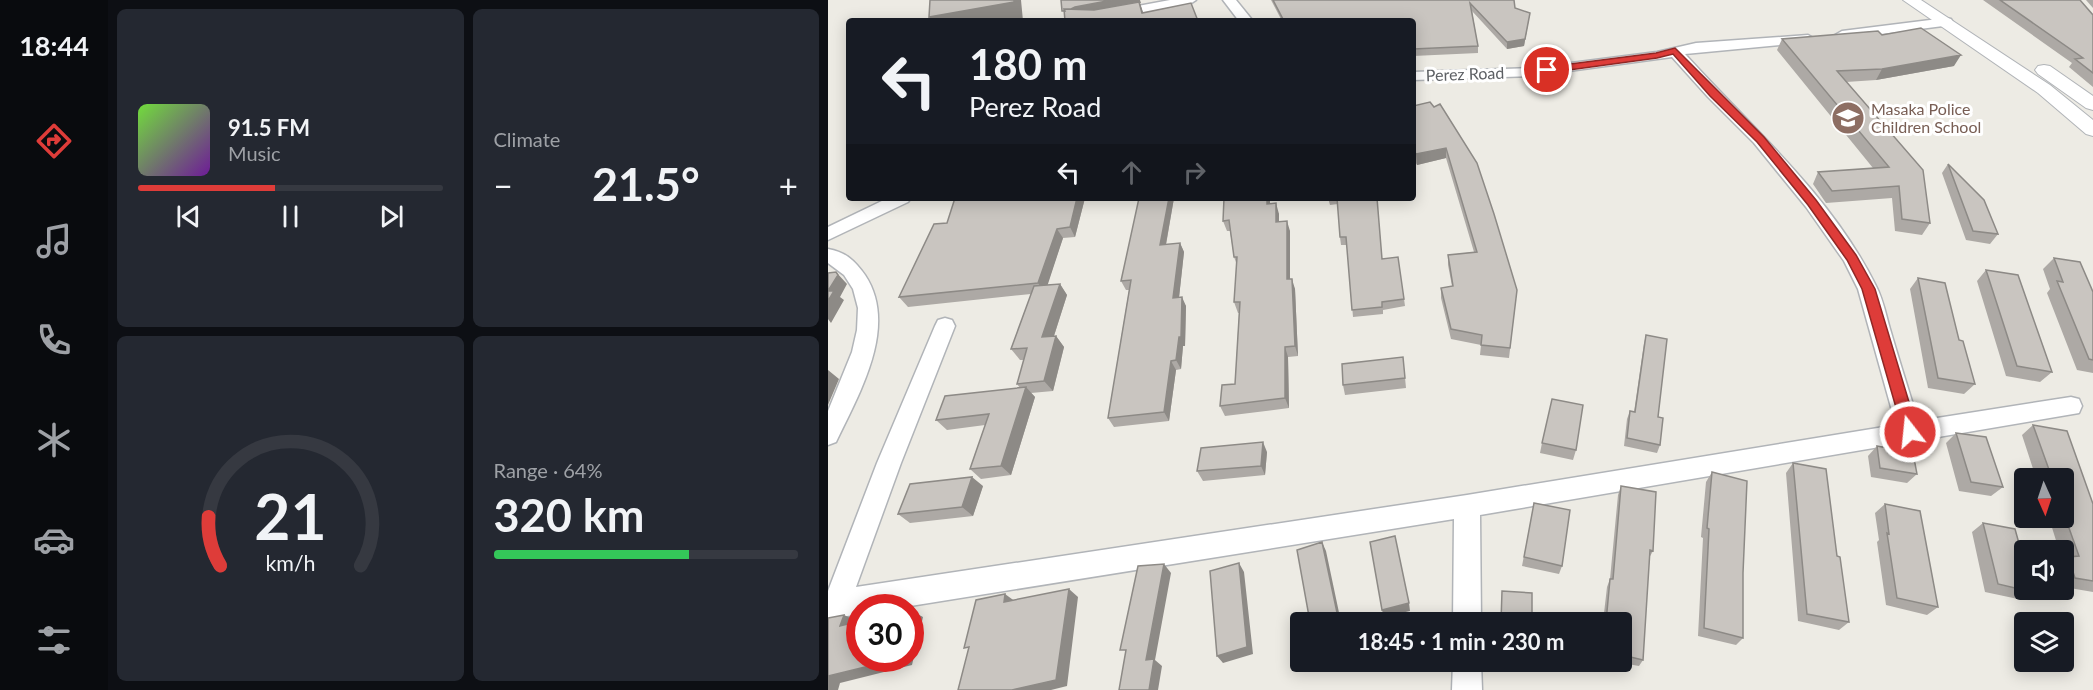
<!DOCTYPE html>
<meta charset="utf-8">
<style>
body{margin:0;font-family:Lato,sans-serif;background:#242831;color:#f1f3f6;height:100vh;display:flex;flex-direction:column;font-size:22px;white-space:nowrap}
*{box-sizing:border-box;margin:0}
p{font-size:20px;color:#9ea1a6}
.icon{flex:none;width:33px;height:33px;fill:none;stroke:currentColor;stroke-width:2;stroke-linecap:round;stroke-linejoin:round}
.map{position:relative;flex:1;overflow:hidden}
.side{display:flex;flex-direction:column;gap:9px;padding:9px;background:#0d0f14;width:720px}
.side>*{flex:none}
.banner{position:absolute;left:18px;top:18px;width:570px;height:183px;border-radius:6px;box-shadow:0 3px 15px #0003;background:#171b24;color:#f1f3f6;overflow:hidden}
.needle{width:39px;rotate:177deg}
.controls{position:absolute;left:1186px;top:468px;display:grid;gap:12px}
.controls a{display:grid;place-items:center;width:60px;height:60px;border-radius:6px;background:#171b24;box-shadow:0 3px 15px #0003;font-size:30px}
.speed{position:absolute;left:18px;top:594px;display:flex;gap:12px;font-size:30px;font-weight:700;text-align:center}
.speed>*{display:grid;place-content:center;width:78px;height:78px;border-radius:50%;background:#171b24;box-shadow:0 3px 15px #0003;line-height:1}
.speed .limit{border:9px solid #d22;background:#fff;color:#111}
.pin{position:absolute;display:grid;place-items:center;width:51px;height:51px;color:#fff;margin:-26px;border:3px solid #fff;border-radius:50%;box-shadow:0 2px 6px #0007}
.me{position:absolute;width:66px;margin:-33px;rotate:344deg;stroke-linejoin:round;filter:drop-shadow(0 0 4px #0008)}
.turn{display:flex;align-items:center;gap:21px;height:126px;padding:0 24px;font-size:27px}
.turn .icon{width:78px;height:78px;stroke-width:2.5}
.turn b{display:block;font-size:42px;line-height:51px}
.lanes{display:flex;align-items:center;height:57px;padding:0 24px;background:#0003;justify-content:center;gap:30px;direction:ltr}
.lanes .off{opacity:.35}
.big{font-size:45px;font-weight:700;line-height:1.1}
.side .widget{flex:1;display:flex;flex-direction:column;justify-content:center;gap:9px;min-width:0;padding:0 21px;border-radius:9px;background:#242831}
.side .dial{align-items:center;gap:0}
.dial svg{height:156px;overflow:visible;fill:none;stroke:#363941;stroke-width:7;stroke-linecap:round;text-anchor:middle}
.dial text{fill:#f1f3f6;stroke:none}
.song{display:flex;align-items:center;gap:18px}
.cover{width:72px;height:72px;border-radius:9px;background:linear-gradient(135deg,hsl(100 70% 55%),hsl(280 70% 35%))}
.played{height:6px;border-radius:3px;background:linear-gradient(90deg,#de3c39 45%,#363941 45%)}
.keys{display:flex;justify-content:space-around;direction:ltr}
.heat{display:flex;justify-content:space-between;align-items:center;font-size:33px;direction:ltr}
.charge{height:9px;border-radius:4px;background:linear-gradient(90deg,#34c759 64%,#363941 0)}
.side .tiles{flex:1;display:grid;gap:9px;grid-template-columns:repeat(2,1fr)}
.trip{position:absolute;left:462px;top:612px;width:342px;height:60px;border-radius:6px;background:#171b24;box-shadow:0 3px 15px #0003;font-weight:700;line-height:60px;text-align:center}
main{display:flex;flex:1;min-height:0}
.menu{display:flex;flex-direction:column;width:108px;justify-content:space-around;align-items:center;background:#090b0e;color:#9ea1a6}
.menu .icon{width:42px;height:42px}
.menu .on{color:#de3c39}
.menu b{font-size:27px;color:#f1f3f6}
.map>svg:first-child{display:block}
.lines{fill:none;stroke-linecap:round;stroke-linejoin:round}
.minor-casing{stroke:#b1b4b8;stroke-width:3}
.tertiary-casing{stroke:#b1b4b8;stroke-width:2}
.minor{fill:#fff;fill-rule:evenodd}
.tertiary{fill:#fff;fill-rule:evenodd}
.wall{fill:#ada9a5}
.shaded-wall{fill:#8d8a86}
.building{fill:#c9c5c0;stroke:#8d8a86;stroke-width:1.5}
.route{fill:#de3c39;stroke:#902725;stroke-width:1.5}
.labels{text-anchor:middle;stroke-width:6;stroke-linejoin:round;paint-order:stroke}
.far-street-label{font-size:16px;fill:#5c5f63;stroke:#fff}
.far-education-label{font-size:16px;fill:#785e54;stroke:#fff;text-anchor:start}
</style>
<main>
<nav class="menu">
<b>18:44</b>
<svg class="icon on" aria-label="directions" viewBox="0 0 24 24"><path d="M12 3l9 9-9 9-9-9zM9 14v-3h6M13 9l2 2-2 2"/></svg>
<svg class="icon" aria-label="music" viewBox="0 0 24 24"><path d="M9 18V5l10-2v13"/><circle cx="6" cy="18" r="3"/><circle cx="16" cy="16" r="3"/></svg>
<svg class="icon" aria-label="phone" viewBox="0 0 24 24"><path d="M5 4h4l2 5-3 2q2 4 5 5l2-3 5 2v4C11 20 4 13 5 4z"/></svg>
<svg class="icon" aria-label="climate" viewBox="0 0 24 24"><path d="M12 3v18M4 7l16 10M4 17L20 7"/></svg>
<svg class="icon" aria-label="car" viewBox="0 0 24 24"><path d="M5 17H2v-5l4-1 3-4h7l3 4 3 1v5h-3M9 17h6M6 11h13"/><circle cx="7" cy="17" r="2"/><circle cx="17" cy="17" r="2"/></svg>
<svg class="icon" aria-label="filters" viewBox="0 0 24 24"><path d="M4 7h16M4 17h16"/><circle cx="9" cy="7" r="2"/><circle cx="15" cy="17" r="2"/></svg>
</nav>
<section class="side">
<div class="tiles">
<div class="widget">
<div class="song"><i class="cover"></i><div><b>91.5 FM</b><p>Music</p></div></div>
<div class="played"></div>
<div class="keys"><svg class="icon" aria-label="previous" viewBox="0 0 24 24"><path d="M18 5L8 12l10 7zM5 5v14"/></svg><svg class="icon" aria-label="pause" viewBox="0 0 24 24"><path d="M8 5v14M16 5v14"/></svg><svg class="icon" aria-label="next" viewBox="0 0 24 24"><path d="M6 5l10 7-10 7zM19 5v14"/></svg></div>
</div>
<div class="widget"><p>Climate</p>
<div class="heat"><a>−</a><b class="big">21.5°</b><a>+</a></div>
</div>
<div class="widget dial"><svg viewBox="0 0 100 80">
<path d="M14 69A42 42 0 1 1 86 69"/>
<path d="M14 69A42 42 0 0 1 8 44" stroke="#de3c39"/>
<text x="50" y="56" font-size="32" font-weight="700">21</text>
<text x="50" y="72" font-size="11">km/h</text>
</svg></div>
<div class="widget"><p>Range · 64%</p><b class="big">320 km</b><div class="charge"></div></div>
</div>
</section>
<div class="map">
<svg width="1265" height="690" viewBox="0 0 1265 690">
<rect width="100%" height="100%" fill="#edebe4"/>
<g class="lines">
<defs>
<path id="minor" d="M342,0H368L362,4L272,21H244L251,17Z
M395,0H408L425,21H411Z
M1118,18L1123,19L1125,22L1123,25L1014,39L1007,35L1014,31Z
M980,35L987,39L985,42L857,54C924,128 1003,195 1048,286C1055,299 1058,315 1062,329C1071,360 1081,391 1090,421L1243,397L1251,399L1254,406L1251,413L652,515L653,622H625L626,519L70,608H32V614L0,619V591L49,463L107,326L110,320L117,318L124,320L127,326L73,463L28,587L639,495L1068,425L1030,289L1016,261L978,207L926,143L880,97L844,57L704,76L585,80V72L704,68L829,52L868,43Z
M60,198H83L80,202L0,240V227Z
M0,249C18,252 27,261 37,275C71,326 31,394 8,442L0,445V411L24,352L29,330L30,308L25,289L16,275L0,263Z
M625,662H653L654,690H624Z"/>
<path id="tertiary" d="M1075,0H1093L1222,85L1265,120V136L1258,134L1210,93Z
M1216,65L1222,66L1265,96V110L1258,108L1210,74L1207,70L1210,66Z"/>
</defs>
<use href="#minor" class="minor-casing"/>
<use href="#tertiary" class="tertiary-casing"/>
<use href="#minor" class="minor"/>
<use href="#tertiary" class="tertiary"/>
</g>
<path class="wall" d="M443,0H686L687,8L702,13L696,46L679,49L644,11L650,46V53L585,56V21H454Z
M1155,0H1252L1265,15V87L1241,67L1244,63Z
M1258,0H1265V8Z
M1054,35L1126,66L1048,80L1018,82L1102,223L1094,235L1067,231L1064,198L998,203L985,184L990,172L1045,168L949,50L954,39Z
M602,102L689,290L681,358L652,355L653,345L623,339L613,298V288L624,286L620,265V255L646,252L618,158L589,165L585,158V106Z
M1120,164L1170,234L1162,244L1138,240L1114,173Z
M127,198H257L247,237L235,238L219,285L232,284L239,295L226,336H228L236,347L225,391L203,393L207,397L183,475L153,479L142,469L157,425L119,430L108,420L192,388L189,384L196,360H192L183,349L203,294L80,307L71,297L119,223Z
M291,198H346L338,245L352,243L356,252L351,297L358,306L357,346H355L353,369L348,370L341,421L286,427L280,418L301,290H298L293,281L311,198L292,200Z
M500,198H549L554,259L576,299L577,306L555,310V314L525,317L519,245H513L512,237L510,204L502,205Z
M442,204L451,214V221L462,231V279L467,289L470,356L460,357L461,408L397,416L392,406L407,384L411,313H410L406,302L409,265L406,257L402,231H399L395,221Z
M1226,258L1265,292V373L1249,370L1219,293L1222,289L1215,269Z
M1158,270L1224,372L1212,382L1178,376L1149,281Z
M1090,278L1131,340L1147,384L1136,394L1100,388L1082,289Z
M818,335L830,417L832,445L829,453L796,446L799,419L802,411L806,412L816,343Z
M575,357L578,388L517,395L515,385Z
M1205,425L1265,504V592L1236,587V550H1231L1221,518H1236V478H1208L1194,435Z
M1128,433L1175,487L1163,496L1131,491L1118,443Z
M714,443L748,450L745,460L712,453Z
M1049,446L1089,474L1079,483L1043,477L1040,456Z
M439,452L437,475L375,481L369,471Z
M965,463L1021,622L1011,630L970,621L958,473Z
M884,472L915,573V638L908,645L870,636L875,538L873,537L878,482Z
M155,486L145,516L82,523L70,514Z
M793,486L825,551L821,558L815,660L811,666L788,662H794V622H775L779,587L782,579L790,495Z
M706,503L734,566L731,574L694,566Z
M1057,504L1110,607L1099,615L1058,605L1049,542L1051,540L1047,513Z
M1155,523L1204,592L1190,599L1157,592L1144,532Z"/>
<path class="shaded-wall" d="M186,0H193L195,21H104L101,17Z
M284,0H312L313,3H312L316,15H251L239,12L247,7Z
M702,13L696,46L679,49V42Z
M1133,55L1126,66L1048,80L1054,69Z
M618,148V158L589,165L588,154Z
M249,198H257L247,237L242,227Z
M341,198H346L336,255L332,245Z
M439,198H442V215L439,204Z
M448,203L451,214V232L448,222Z
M459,221L462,231V290L459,279Z
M229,229L235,238L217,293L210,283Z
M352,243L356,252L350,307L345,298Z
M8,272L19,284L12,297L16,300L3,323L0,319V291Z
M464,279L467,289L470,356L467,346Z
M232,284L239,295L222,348L214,337Z
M354,297L358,306L357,346H355L353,369L348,360Z
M228,336L236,347L225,391L216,381Z
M457,347L460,357L461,408L457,398Z
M343,361L348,370L341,421L336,412Z
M0,370L11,379L0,405Z
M198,387L207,397L183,475L173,466Z
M435,442L439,452L437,475L433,466Z
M144,477L155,486L145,516L134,507Z
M494,542L498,551L513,622H511Z
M411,563L416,572L425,654L395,663L389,656Z
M336,564L343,573L327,660L334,666L330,690H321L318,660Z
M241,589L250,597L239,686L223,690H184Z
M177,594L188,602H176Z
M581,603L582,611L556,617L554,610Z
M82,610L95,617L84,665L12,683L10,690H0V676L70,659L82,658Z
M16,615L31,622L12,626Z"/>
<path class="building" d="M102,0H186V2L101,17Z
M233,0H284L247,7L243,9H236L237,11H234Z
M445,0H686L687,8L702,13L697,39L679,42L642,3L650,46L585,49V21H456Z
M1172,0H1252L1265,15V73L1247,59L1255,58Z
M311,2L314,13L363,3L370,21H237L236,9L266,10Z
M1093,28L1133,55L1054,69L1009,71L1095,170L1102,223L1074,219L1071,186L1004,191L990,172L1061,167L954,39L1050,31L1054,35Z
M602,102L606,107L612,104L649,163L666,214L689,290L682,348L653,345L654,335L623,329L613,288L625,286L620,255L649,252L618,148L588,154L585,149V106Z
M1120,164L1156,200L1170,234L1145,231Z
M127,198H249L242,227L229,229L210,283L71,297L106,224L119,223Z
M311,198H341L332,245L352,243L345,298L354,297L353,337H351L348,360L343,361L336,412L280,418L303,280L293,281Z
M396,198H439V204L448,203V222L459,221V279H464L467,346L457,347V398L392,406L394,385L407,384L412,302H406L409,257H406L401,220L395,221Z
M509,198H549L554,259L570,257L576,299L554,302V307L524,310L518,237H512Z
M1226,258L1252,262L1265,292V360L1261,359L1229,281L1235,282Z
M1158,270L1190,275L1224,372L1189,366Z
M8,272L10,275L0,291H6L0,301V273Z
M1090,278L1117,283L1131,340L1135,341L1147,384L1110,378Z
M232,284L214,337L228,336L216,381L189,384L199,348L183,349L206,286Z
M818,335L839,339L830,417L835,418L832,445L799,438L802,411L807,412Z
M575,357L577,378L515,385L514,364Z
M198,387L173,466L142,469L161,414L108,420L117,396Z
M724,399L755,405L748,450L714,443Z
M1205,425L1239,431L1265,504V581L1247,578L1240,557L1251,556L1236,514V478H1224Z
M1128,433L1158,437L1175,487L1143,482Z
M435,442L433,466L369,471L373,448Z
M1049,446L1085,453L1089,474L1052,468Z
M965,463L998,469L1009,556L1012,557L1021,622L979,614Z
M884,472L919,481L915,573V638L876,628L881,529L879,528Z
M144,477L134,507L70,514L82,484Z
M793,486L828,492L825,551L822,550L815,660L794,655V622H778L782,579H785Z
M706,503L742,510L734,566L696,557Z
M1057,504L1092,511L1110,607L1069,598L1059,533L1061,534Z
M1155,523L1187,529L1197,565V590H1204V592L1170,584Z
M567,536L581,603L554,610L542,542Z
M494,542L511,622H482L469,550Z
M411,563L419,647L389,656L382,571Z
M336,564L318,660L326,659L321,690H291L298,650H292L310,566Z
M241,589L228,680L184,690H130L141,647L136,648L148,600L177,594L176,602Z
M674,591L704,593V622H673Z
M16,615L12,626L32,621V658L70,659L0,676V618Z"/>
<path class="route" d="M847,48L936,137L988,200L1028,255L1047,289L1090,432L1088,437L1082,439L1077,437L1075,432L1034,289L1019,260L980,205L929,142L882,96L845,54L829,58L719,73L714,70L719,67L828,53Z"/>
<defs>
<symbol id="school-disc" viewBox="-11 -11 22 22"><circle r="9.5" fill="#8d6e63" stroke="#fff"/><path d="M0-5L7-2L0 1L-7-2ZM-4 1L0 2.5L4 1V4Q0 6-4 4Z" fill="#fff"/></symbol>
</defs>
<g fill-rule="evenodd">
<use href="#school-disc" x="1001" y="99" width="38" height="38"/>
</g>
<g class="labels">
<g class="far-street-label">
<text transform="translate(637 74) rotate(-2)" y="6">Perez Road</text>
</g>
<g class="far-education-label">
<text x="1043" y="115">Masaka Police<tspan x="1043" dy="18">Children School</tspan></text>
</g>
</g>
</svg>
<div class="controls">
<a><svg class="needle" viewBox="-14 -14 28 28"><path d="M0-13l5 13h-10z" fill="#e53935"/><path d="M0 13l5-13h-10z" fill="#9ea1a6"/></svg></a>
<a><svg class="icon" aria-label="sound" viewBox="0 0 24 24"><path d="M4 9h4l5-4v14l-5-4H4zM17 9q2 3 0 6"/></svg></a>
<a><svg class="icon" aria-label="layers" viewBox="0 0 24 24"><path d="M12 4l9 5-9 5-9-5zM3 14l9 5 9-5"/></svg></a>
</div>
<div class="speed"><div class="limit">30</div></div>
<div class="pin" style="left:719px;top:70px;background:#d93025"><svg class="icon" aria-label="arrive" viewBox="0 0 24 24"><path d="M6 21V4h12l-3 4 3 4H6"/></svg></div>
<svg class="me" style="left:1082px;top:432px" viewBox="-20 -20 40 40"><circle r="17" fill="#de3c39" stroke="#fff" stroke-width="3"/><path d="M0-11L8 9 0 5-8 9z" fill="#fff"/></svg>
<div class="trip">18:45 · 1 min · 230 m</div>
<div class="banner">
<div class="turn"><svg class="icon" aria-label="left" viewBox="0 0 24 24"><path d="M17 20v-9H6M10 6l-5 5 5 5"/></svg><div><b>180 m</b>Perez Road</div></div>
<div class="lanes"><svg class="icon" aria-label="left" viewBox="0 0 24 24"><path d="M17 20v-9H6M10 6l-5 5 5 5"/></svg><svg class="icon off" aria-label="ahead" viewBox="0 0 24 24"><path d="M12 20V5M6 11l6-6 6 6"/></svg><svg class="icon off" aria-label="right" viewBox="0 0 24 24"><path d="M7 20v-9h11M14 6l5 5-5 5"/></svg></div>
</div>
</div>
</main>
